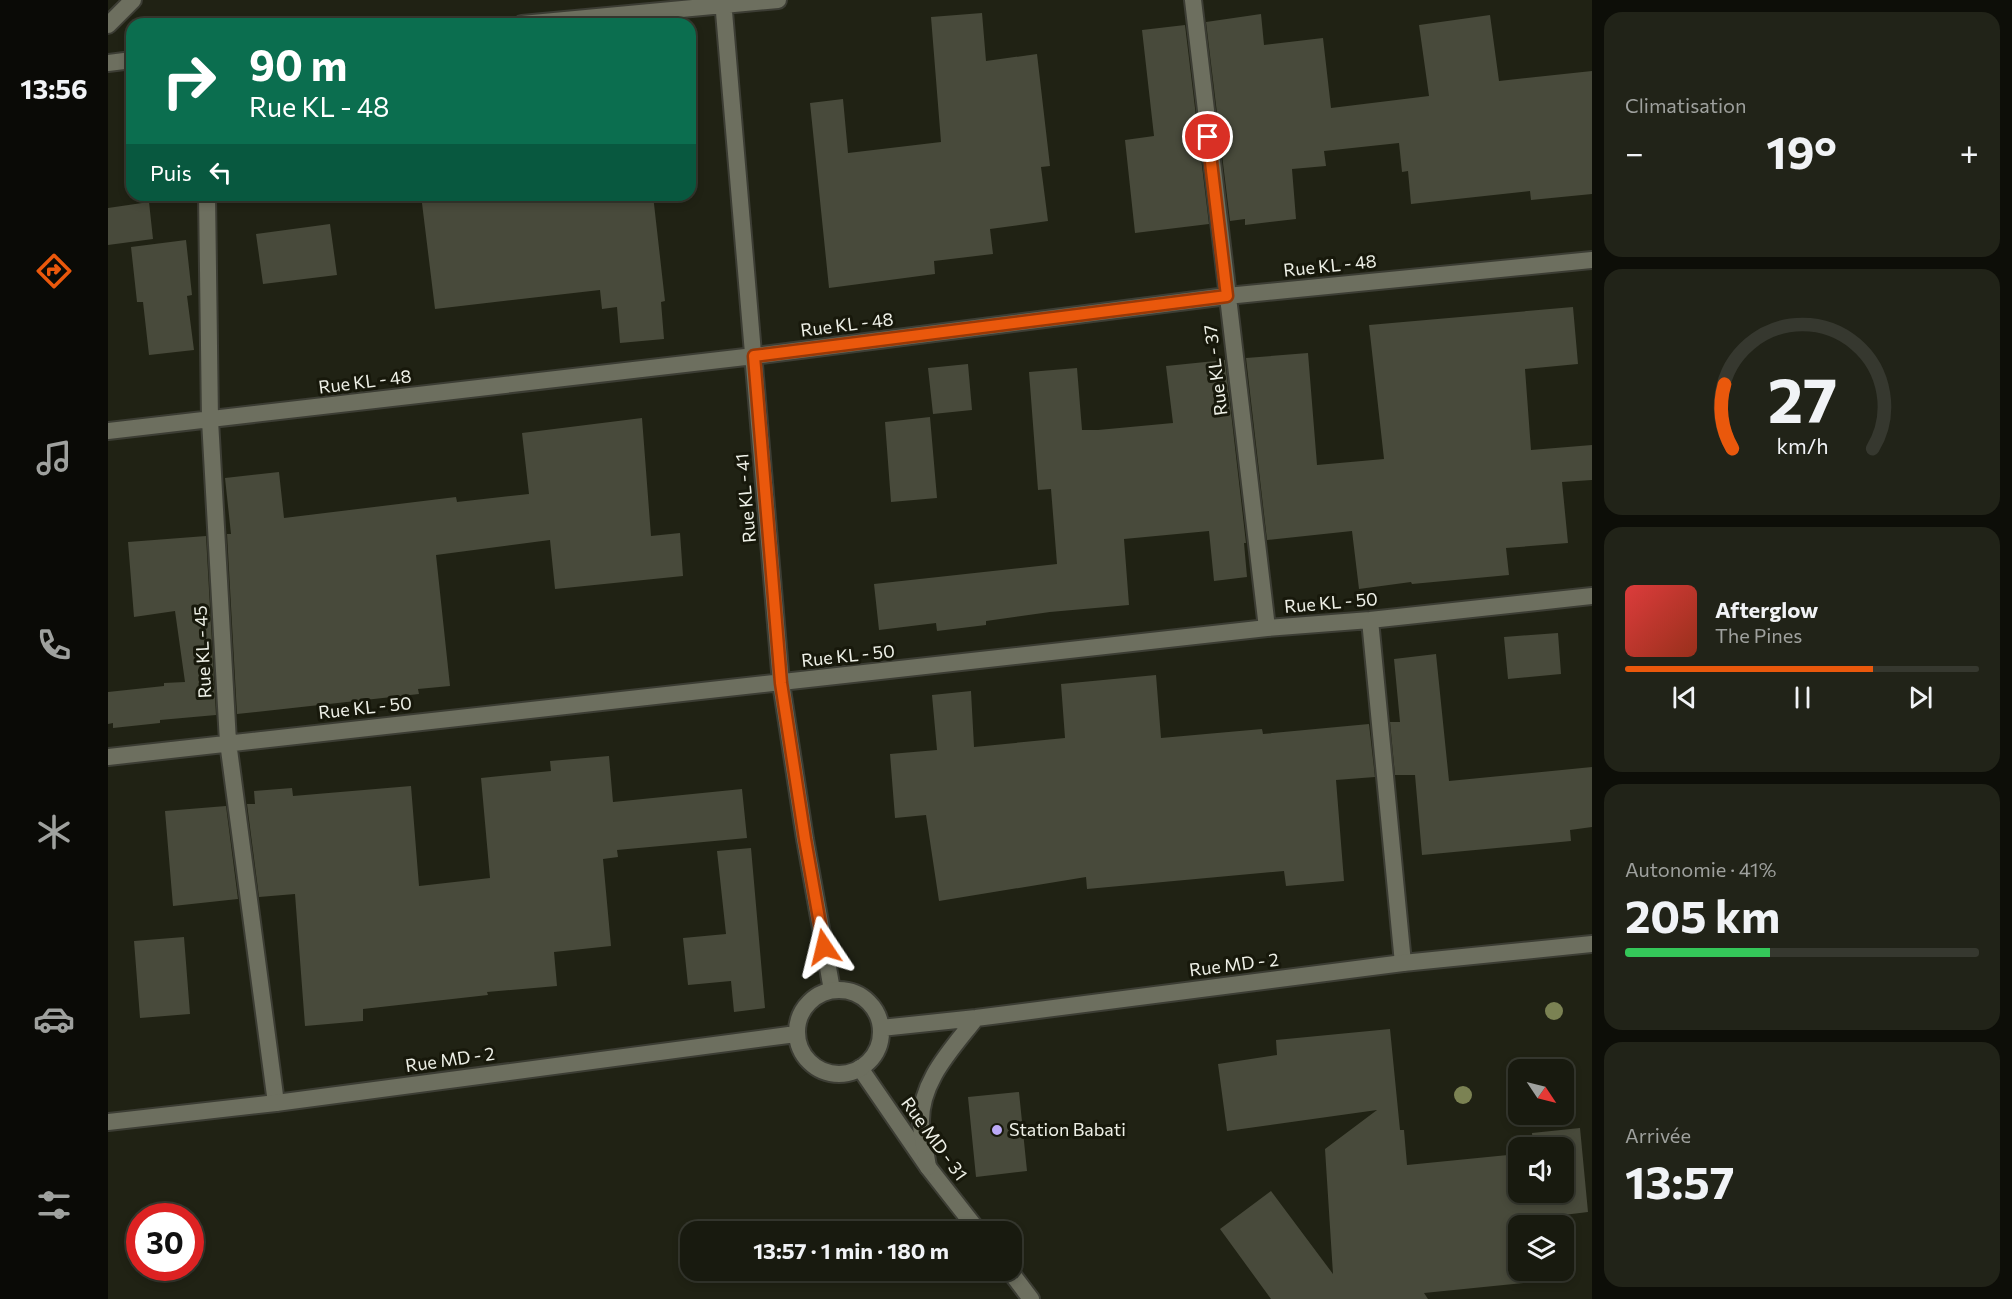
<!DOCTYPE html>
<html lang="fr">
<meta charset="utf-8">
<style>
body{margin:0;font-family:Commissioner,sans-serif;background:#212318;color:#f1f3f6;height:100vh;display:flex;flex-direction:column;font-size:22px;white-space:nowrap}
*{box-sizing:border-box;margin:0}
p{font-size:20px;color:#9fa19e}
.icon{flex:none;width:33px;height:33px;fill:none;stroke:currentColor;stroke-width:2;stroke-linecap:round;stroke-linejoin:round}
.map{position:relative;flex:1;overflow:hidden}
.side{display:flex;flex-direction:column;gap:12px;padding:12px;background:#0d0e08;width:420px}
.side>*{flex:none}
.guide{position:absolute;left:18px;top:18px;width:570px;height:183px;border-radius:18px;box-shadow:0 3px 9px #0003,0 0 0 2px #36382f;background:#0b6e4f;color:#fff;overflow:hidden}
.needle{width:39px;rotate:125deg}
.fabs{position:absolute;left:1400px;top:1059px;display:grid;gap:12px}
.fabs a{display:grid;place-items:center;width:66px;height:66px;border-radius:12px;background:#181a0f;box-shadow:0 3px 9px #0003,0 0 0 2px #36382f;font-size:30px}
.speed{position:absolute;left:18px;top:1203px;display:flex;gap:12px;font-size:30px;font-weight:700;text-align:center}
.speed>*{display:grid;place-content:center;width:78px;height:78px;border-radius:50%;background:#181a0f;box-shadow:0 3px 9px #0003,0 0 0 2px #36382f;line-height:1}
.speed .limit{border:9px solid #d22;background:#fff;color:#111}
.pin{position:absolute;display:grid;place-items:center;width:51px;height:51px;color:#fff;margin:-26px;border:3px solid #fff;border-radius:50%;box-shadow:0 2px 6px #0007}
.me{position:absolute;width:66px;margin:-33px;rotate:350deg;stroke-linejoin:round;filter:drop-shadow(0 0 4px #0008)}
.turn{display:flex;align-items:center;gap:21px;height:126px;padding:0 24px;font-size:27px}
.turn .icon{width:78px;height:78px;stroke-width:2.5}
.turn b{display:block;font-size:42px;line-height:51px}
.then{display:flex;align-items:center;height:57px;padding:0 24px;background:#0003;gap:12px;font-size:22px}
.big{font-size:45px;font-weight:700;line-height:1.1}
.side .tile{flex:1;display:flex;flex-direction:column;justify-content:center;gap:9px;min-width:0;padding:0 21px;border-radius:18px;background:#212318}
.side .dial{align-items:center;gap:0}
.dial svg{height:156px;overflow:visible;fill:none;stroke:#36382f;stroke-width:7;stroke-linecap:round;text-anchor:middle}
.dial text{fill:#f1f3f6;stroke:none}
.song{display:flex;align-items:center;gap:18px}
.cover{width:72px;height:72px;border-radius:9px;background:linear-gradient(135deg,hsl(0 70% 55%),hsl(10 70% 35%))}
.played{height:6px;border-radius:3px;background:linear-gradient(90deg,#ea580c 70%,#36382f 70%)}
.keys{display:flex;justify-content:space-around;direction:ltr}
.heat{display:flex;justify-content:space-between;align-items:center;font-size:33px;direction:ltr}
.charge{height:9px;border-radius:4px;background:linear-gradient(90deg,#34c759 41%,#36382f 0)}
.trip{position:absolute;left:572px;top:1221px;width:342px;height:60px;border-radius:18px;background:#181a0f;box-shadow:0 3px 9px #0003,0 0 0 2px #36382f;font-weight:700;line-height:60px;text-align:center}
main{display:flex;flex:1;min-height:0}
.dock{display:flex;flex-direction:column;width:108px;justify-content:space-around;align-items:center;background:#0a0a06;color:#9fa19e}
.dock .icon{width:42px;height:42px}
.dock .selected{color:#ea580c}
.dock b{font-size:27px;color:#f1f3f6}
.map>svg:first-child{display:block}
.building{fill:#484a3b}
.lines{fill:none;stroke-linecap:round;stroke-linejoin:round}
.minor-casing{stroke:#3c3d34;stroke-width:20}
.tertiary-casing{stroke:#3c3d34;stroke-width:20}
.minor{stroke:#6d6f5f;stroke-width:16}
.tertiary{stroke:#6d6f5f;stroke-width:16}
.tree{fill:#7b8253}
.route-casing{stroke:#983908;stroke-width:15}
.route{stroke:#ea580c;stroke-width:10}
.poi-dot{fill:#bcaaf6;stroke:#17180b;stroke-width:2}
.labels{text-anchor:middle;stroke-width:6;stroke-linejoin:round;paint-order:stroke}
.street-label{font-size:18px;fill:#eef0e7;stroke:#17180b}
.poi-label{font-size:18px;fill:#eef0e7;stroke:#17180b;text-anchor:start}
</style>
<main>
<nav class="dock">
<b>13:56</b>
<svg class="icon selected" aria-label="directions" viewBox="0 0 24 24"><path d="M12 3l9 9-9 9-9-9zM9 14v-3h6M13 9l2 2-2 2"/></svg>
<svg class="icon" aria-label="music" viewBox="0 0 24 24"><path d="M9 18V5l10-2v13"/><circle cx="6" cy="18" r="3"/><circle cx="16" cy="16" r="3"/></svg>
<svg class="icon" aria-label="phone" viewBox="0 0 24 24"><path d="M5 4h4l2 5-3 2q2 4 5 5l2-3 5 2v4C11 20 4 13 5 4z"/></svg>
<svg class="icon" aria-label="climate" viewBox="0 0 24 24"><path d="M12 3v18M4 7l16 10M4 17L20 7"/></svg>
<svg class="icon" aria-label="car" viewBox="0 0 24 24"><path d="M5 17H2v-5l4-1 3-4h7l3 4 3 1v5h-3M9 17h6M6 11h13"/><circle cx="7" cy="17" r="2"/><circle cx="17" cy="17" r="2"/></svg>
<svg class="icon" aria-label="filters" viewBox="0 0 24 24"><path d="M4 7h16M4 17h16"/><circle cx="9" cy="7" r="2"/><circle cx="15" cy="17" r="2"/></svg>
</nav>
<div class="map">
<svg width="1484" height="1299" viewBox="0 0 1484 1299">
<rect width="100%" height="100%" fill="#202214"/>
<path class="building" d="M874,13L878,61L929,54L942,166L933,167L940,221L882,229L885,254L826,261L827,274L721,288L702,103L735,99L740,153L833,142L823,17Z
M1153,14L1156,45L1215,38L1223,108L1321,96L1311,25L1382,15L1391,81L1484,71V194L1423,200L1422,191L1303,204L1300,171L1294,172L1291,143L1216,151L1218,166L1184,169L1188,219L1137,225V219L1122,221L1098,22Z
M1077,25L1101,224L1027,233L1017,140L1046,136L1034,30Z
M313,195H545L557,301L553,302L556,339L512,343L509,307L494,309L492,290L327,309Z
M41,202L45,239L0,245V208Z
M222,224L229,275L155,284L148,234Z
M78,240L84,295L79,296L86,350L41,355L35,302H29L23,247Z
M1465,307L1470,364L1417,369L1423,450L1484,445V480L1454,482L1460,543L1398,548L1401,575L1304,584L1303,582L1251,589L1244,531L1159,540L1138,358L1200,353L1209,465L1276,459L1261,325Z
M1117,360L1138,543H1136L1139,577L1106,581L1101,531L1016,539L1021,605L942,612L878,621V625L829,631L828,623L771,630L766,584L949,564L943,489L930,490L921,372L969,368L974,430H990L1065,423L1058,366Z
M860,364L864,410L825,414L820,368Z
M822,417L829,498L783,502L777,422Z
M534,418L543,536L572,533L575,576L447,589L442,540L328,555L342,686L310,689L311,694L129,714L119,534H123L117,478L171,472L176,518L348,497L349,502L421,494L414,433Z
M98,536L108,715L52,720V723L5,728V723L0,724V692L56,686V683L77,682L67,611L26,617L20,542Z
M1450,633L1453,674L1400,679L1396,637Z
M1328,654L1341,781L1484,767V827L1462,830L1463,841L1314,855L1307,775H1287L1282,722H1292L1286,659Z
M1048,675L1053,738L1154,729L1155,734L1261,724L1267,777L1228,780L1236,881L1178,886L1176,871L979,889L978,877L831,901L818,815L787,818L782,754L829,750L824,695L863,691L866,747L957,738L953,684Z
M501,756L505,802L634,789L639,838L509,850L510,857L495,859L503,946L446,952L449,986L379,992L380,995L255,1009V1021L197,1026L187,894L151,897L139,804H147L146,791L184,788L185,796L303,786L311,886L382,878L373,778L443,771L442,761Z
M118,806L130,899L65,906L57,811Z
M643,848L657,1008L626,1012L623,981L580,985L575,938L618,934L609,851Z
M76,937L82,1014L32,1018L26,941Z
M1282,1029L1292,1130H1296L1299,1165L1410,1154V1192H1455V1148H1425L1424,1133L1472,1128L1480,1212L1431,1218V1226H1410V1270H1435L1436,1281L1316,1293L1320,1299H1163L1112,1229L1163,1191L1225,1274L1217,1149L1269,1110L1119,1131L1110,1064L1169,1055L1168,1040Z
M911,1092L919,1171L868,1177L860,1097Z"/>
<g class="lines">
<defs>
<path id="minor" d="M615,0L673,683L697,839L724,990
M1085,0L1159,628
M414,24L670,0
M0,25L25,0
M0,63L24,60
M99,195L102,420L120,742L168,1103
M0,431L646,356L1119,296L1484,260
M1262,620L1295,963
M0,757L1159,628L1262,620L1484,596
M752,1068L820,1167L871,1232
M901,1270L923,1299"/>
<path id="tertiary" d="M689 1032a42 42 0 1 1 84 0a42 42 0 1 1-84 0Z
M773,1028L868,1018L1295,963L1484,944
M0,1122L168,1103L688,1034
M820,1167C818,1153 814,1138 813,1125C811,1082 844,1049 868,1018"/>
</defs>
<use href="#minor" class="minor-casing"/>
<use href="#tertiary" class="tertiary-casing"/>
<use href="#minor" class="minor"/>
<use href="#tertiary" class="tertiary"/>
</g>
<g class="tree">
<circle cx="1446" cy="1011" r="9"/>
<circle cx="1355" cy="1095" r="9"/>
</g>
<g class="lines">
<defs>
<path id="route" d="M716,947L697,839L673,683L646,356L1119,296L1100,137"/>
</defs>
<use href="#route" class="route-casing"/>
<use href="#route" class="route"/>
</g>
<circle class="poi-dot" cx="889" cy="1130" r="6"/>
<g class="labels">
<g class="street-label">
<text transform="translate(1222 266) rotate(-6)" y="6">Rue KL - 48</text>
<text transform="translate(739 325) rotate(-7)" y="6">Rue KL - 48</text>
<text transform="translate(1108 370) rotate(-97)" y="6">Rue KL - 37</text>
<text transform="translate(257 382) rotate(-7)" y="6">Rue KL - 48</text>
<text transform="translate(638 498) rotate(-95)" y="6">Rue KL - 41</text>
<text transform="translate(1223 603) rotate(-5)" y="6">Rue KL - 50</text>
<text transform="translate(95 652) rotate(-93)" y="6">Rue KL - 45</text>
<text transform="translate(740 656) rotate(-6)" y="6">Rue KL - 50</text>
<text transform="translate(257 708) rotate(-6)" y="6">Rue KL - 50</text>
<text transform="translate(1126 965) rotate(-7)" y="6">Rue MD - 2</text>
<text transform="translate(342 1060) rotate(-8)" y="6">Rue MD - 2</text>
<text transform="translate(826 1139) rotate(54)" y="6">Rue MD - 31</text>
</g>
<g class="poi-label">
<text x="901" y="1136">Station Babati</text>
</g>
</g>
</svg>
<div class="fabs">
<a><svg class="needle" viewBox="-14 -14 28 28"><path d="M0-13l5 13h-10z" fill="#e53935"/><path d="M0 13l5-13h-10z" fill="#9fa19e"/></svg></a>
<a><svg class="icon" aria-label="sound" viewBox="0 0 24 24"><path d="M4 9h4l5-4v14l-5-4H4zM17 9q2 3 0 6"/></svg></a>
<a><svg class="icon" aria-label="layers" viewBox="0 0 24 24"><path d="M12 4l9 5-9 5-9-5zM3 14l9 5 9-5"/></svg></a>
</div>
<div class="speed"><div class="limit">30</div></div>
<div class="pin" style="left:1100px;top:137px;background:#d93025"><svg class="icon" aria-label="arrive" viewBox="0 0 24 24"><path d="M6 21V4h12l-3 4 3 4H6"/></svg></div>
<svg class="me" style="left:716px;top:947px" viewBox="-20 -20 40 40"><path d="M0-17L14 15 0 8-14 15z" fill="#ea580c" stroke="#fff" stroke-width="4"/></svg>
<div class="trip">13:57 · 1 min · 180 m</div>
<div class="guide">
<div class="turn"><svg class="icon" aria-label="right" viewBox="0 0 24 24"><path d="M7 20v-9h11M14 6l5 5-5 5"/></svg><div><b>90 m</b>Rue KL - 48</div></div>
<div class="then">Puis<svg class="icon" aria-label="left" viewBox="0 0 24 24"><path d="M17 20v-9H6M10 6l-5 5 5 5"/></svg></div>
</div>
</div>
<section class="side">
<div class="tile"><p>Climatisation</p>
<div class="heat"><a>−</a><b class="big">19°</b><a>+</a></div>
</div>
<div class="tile dial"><svg viewBox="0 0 100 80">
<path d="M14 69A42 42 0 1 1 86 69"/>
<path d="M14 69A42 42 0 0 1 10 36" stroke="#ea580c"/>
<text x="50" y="56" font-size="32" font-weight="700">27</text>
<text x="50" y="72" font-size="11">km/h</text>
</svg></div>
<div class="tile">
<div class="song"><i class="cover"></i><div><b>Afterglow</b><p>The Pines</p></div></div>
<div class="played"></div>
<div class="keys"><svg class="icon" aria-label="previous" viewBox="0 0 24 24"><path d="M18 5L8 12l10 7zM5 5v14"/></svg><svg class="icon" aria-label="pause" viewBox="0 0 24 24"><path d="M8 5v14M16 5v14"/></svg><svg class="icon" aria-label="next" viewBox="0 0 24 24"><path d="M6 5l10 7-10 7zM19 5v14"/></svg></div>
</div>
<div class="tile"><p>Autonomie · 41%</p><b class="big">205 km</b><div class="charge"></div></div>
<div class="tile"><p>Arrivée</p><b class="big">13:57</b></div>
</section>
</main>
